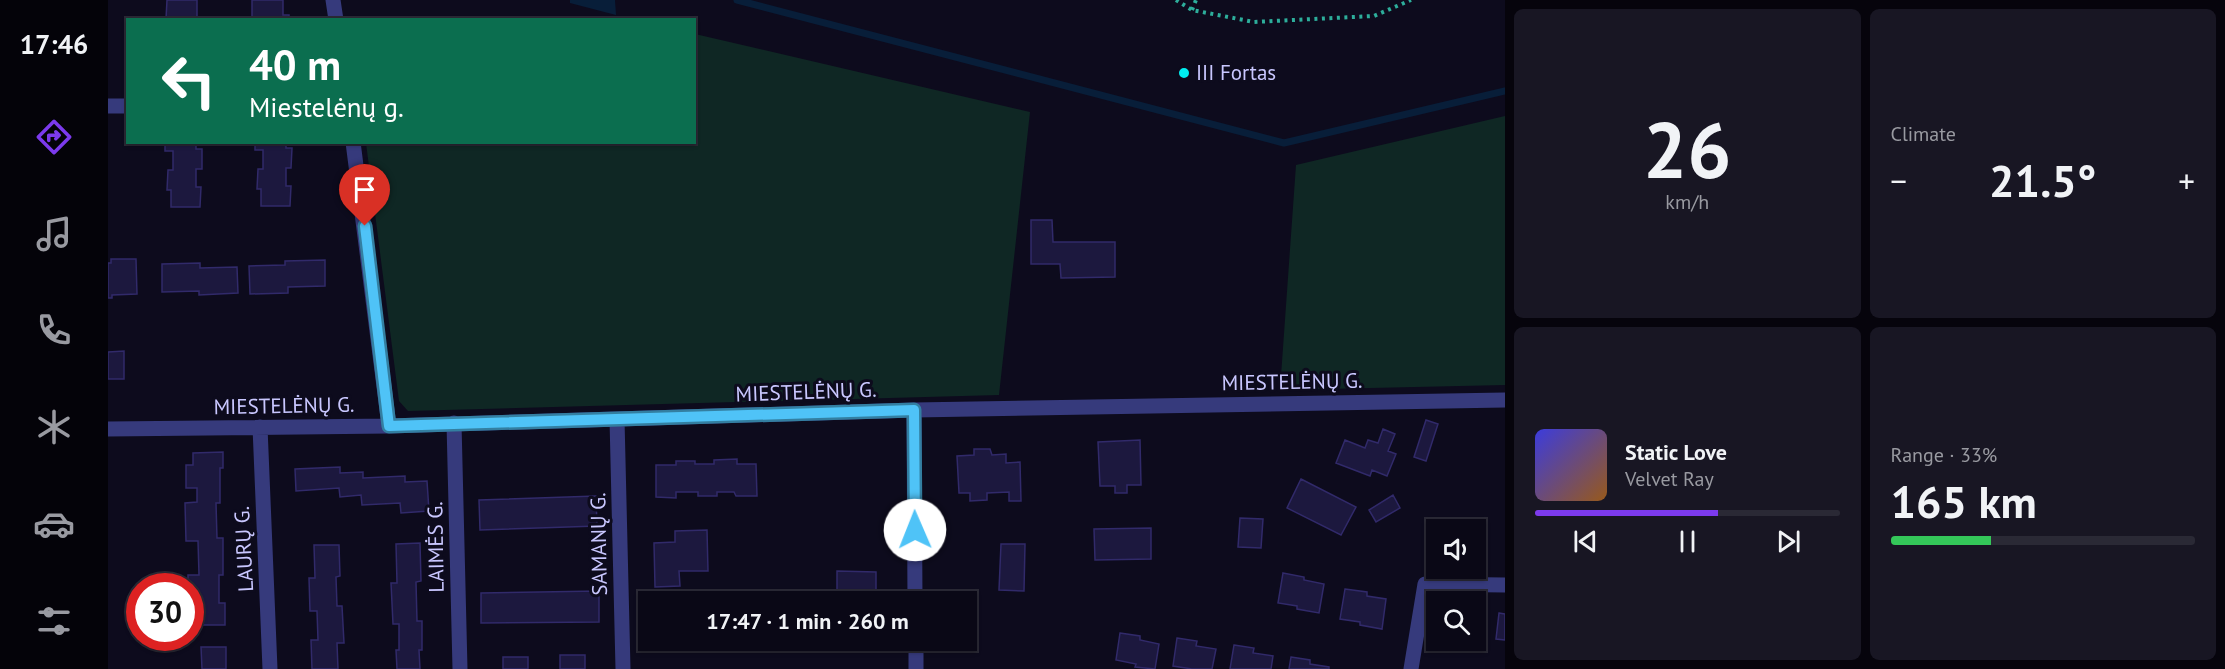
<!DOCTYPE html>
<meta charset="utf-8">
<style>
body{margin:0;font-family:"PT Sans",sans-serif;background:#181623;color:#f1f3f6;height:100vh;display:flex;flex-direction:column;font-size:22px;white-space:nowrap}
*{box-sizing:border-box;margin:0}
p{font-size:20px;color:#999aa1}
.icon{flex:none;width:33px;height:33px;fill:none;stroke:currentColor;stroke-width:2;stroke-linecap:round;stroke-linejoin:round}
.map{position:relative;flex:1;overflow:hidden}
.drawer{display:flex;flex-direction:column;gap:9px;padding:9px;background:#06040c;width:720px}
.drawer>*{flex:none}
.hud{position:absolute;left:18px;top:18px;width:570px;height:126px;border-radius:0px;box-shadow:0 2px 4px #0004,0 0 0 2px #2a2935;background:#0b6e4f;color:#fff;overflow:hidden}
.tools{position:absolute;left:1318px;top:519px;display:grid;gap:12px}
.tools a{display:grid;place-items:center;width:60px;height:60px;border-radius:0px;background:#0a0816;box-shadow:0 2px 4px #0004,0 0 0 2px #2a2935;font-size:30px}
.speed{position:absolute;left:18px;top:573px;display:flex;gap:12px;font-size:30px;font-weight:700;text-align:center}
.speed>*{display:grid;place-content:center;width:78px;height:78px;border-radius:50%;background:#0a0816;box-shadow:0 2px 4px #0004,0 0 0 2px #2a2935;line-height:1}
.speed .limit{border:9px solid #d22;background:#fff;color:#111}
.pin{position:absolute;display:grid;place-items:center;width:51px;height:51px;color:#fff;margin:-62px -26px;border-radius:50% 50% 50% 0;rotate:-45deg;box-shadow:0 0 6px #0007}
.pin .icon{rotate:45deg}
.me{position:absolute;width:66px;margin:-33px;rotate:359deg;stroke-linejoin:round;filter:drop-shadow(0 0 4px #0008)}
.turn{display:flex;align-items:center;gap:21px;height:126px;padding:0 24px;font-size:27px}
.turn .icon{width:78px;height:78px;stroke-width:2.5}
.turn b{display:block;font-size:42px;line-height:51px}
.big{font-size:45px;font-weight:600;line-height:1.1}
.drawer .card{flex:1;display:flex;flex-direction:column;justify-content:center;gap:9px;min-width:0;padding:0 21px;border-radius:9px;background:#181623}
.drawer .dial{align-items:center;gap:0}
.dial b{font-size:78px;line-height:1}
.song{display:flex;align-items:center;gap:18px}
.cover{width:72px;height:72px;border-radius:9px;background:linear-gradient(135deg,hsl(240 70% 55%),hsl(30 70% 35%))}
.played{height:6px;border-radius:3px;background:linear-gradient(90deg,#7c3aed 60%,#2a2935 60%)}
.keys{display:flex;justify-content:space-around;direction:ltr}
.heat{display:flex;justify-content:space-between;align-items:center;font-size:33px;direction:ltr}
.charge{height:9px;border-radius:4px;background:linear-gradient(90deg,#34c759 33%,#2a2935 0)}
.drawer .tiles{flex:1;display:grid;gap:9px;grid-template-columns:repeat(2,1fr)}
.trip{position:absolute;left:530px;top:591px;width:339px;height:60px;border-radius:0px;background:#0a0816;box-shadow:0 2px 4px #0004,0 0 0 2px #2a2935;font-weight:600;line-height:60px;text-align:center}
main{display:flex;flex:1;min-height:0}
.tabs{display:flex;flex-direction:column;width:108px;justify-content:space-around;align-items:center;background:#040309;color:#999aa1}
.tabs .icon{width:42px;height:42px}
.tabs .on{color:#7c3aed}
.tabs b{font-size:27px;color:#f1f3f6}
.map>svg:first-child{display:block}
.green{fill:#0f2724}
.water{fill:#081e39}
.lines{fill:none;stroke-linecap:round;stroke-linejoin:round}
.stream{stroke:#081e39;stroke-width:7}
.building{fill:#1c183e;stroke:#312a6a;stroke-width:1.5}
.path{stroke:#2dae9b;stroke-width:4;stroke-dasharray:3 4.5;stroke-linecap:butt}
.minor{stroke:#363a7c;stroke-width:15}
.route-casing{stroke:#337fa1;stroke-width:15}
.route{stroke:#4fc3f7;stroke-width:10}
.poi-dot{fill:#00eff2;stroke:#0d0b1d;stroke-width:2}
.labels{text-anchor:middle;stroke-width:6;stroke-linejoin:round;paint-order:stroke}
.poi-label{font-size:21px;fill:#c9c7ff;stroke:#0d0b1d;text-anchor:start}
.street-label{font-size:21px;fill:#c9c7ff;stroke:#0d0b1d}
</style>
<main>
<nav class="tabs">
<b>17:46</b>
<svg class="icon on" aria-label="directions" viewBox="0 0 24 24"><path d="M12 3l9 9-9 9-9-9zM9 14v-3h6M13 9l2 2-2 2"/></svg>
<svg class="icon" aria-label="music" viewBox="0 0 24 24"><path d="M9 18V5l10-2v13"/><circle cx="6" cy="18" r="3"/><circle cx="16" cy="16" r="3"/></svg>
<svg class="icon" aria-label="phone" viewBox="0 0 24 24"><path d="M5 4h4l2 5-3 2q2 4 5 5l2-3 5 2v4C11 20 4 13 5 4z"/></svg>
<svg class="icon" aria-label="climate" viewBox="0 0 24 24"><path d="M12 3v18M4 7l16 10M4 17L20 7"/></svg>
<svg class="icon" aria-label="car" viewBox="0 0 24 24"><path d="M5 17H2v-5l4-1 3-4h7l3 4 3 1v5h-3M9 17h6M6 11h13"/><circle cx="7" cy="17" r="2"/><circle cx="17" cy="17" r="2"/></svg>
<svg class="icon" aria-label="filters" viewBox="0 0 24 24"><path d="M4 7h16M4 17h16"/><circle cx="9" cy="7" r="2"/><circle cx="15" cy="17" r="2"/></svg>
</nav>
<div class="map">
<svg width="1397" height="669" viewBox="0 0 1397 669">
<rect width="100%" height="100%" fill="#0d0b1d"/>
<path class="green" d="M587,34L922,112L891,395L300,411L291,401L258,143L586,142Z
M1397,116V385L1172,390L1188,165Z"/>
<path class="water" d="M462,0H507L508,15L462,3Z"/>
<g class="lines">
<path class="stream" d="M629,0L1176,143L1397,91"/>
</g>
<path class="building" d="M59,0H89V18H95V20L58,19Z
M144,0H175V15H181V20H151V17H144Z
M57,142H88V149H94V169H88V187H93L92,207H63V190H59L60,170H65V151H57Z
M147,142H178V148H184L183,168H178V186H183L182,206H153V189H149L150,169H155V150H147Z
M923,220H944L945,242H1007V277L953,278L952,264H923Z
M3,259H28L29,294L4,295V298H0V263H3Z
M217,260V286L180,287V293L142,294L141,266L177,265V261Z
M92,263V268L129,267L130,293L91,295V291L54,292V264Z
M16,351V379H0V352Z
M1318,420L1330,424L1318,461L1306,457Z
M1275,429L1287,434L1280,451L1288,454L1279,476L1264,470L1262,476L1228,463L1237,440L1257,448L1260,440L1270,443Z
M1032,440L1033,485H1019V493H1007V486H992L990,442Z
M866,449H882L884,455L898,454V463L912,462L913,501H901V492L879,493V500L862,501V493H851L849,456L866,455Z
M115,452V468H112V503H108L109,538H115V575H111V603H117V625H92V605H82V586H80V575H91L90,541H78L77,503L89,502V488H78V465H85V453Z
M629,459V464H648L649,496H628L626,492H609V496H590V492H568V498L548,497V465H568V461H587V464H606V460Z
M232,467V473L255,472V478L297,476V482L319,481L321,511L293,513L292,503L254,505L253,495L232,497L231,488L188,491L187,469Z
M1193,479L1248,507L1233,535L1179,508Z
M1285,495L1292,508L1268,522L1261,510Z
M488,496L489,526L372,530L371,500Z
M1132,518L1155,519L1153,548L1130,547Z
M1043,528V559L987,560L986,529Z
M599,530L600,571H571L572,586L547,587L546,543L567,542V531Z
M312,543L313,581L308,582L309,621H314V650H311L312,669H289L288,650H291V624H285L283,583H289L288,544Z
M893,544H917L916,591L891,590Z
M206,545H231L232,576L228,577L229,606H234L236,643H229L230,669H204L203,640H210L209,611H202L201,578H207Z
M729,571L768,572V602H729Z
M1175,573L1196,577V580L1216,584L1211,613L1189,609V606L1170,603Z
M1237,589L1259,592V596L1278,599L1274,629L1252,625V622L1232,619Z
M491,591V622L373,623V593Z
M1368,606L1374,607L1371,633L1368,632Z
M1391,613L1397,614V640L1388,639Z
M1012,633L1032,636V640L1051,644L1047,669L1027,667L1028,664L1008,660Z
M1069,638L1089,641L1088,646L1108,649L1104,669H1084L1065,666Z
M1126,645L1146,648L1145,653L1165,656L1163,669H1122Z
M93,647H118V669H94Z
M452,655H477V669H452Z
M395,657H420V669H395Z
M1183,657L1202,660V664L1221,667V669H1181Z"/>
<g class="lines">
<path class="path" d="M1068,0L1084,10L1146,22L1266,16L1303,0
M1084,10L1088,0"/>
<path class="minor" d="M225,0L228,20
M0,106H20
M245,142L281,426
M806,410L807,602
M509,419L515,669
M346,423L352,669
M152,427L162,669
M0,429L281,426L806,410L1397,400
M808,640V669
M1303,669L1317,584L1397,585"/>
</g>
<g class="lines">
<defs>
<path id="route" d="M257,226L281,426L806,410L807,530"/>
</defs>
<use href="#route" class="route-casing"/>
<use href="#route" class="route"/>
</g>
<circle class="poi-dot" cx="1076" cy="73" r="6"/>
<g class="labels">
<g class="poi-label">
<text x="1088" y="80">III Fortas</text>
</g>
<g class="street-label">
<text transform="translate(1184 382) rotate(-1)" y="7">MIESTELĖNŲ G.</text>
<text transform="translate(698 392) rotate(-2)" y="7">MIESTELĖNŲ G.</text>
<text transform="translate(176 406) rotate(-1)" y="7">MIESTELĖNŲ G.</text>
<text transform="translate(491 544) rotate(-91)" y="7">SAMANŲ G.</text>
<text transform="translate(328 547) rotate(-91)" y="7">LAIMĖS G.</text>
<text transform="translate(136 549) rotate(-93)" y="7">LAURŲ G.</text>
</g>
</g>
</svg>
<div class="tools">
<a><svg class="icon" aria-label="sound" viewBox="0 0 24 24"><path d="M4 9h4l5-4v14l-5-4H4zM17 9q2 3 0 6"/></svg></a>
<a><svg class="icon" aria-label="search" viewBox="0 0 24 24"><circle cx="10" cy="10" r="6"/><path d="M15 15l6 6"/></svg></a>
</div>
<div class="speed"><div class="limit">30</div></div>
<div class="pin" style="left:257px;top:226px;background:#d93025"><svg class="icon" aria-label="arrive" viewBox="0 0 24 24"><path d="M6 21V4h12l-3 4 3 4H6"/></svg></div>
<svg class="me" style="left:807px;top:530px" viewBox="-20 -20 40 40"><circle r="19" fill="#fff"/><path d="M0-13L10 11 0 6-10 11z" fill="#4fc3f7"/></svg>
<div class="trip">17:47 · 1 min · 260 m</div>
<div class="hud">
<div class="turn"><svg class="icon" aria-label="left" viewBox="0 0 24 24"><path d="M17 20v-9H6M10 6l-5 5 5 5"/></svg><div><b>40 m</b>Miestelėnų g.</div></div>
</div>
</div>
<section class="drawer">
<div class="tiles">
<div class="card dial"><b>26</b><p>km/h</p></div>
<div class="card"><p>Climate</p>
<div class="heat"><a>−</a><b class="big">21.5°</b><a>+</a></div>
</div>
<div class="card">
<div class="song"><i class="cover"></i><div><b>Static Love</b><p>Velvet Ray</p></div></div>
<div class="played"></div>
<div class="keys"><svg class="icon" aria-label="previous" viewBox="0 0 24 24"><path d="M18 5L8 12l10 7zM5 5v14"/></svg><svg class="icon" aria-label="pause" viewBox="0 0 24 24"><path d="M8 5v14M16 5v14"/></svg><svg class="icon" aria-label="next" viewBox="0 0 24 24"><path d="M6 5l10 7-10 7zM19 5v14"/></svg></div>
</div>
<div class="card"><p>Range · 33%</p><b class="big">165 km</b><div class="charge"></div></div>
</div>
</section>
</main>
